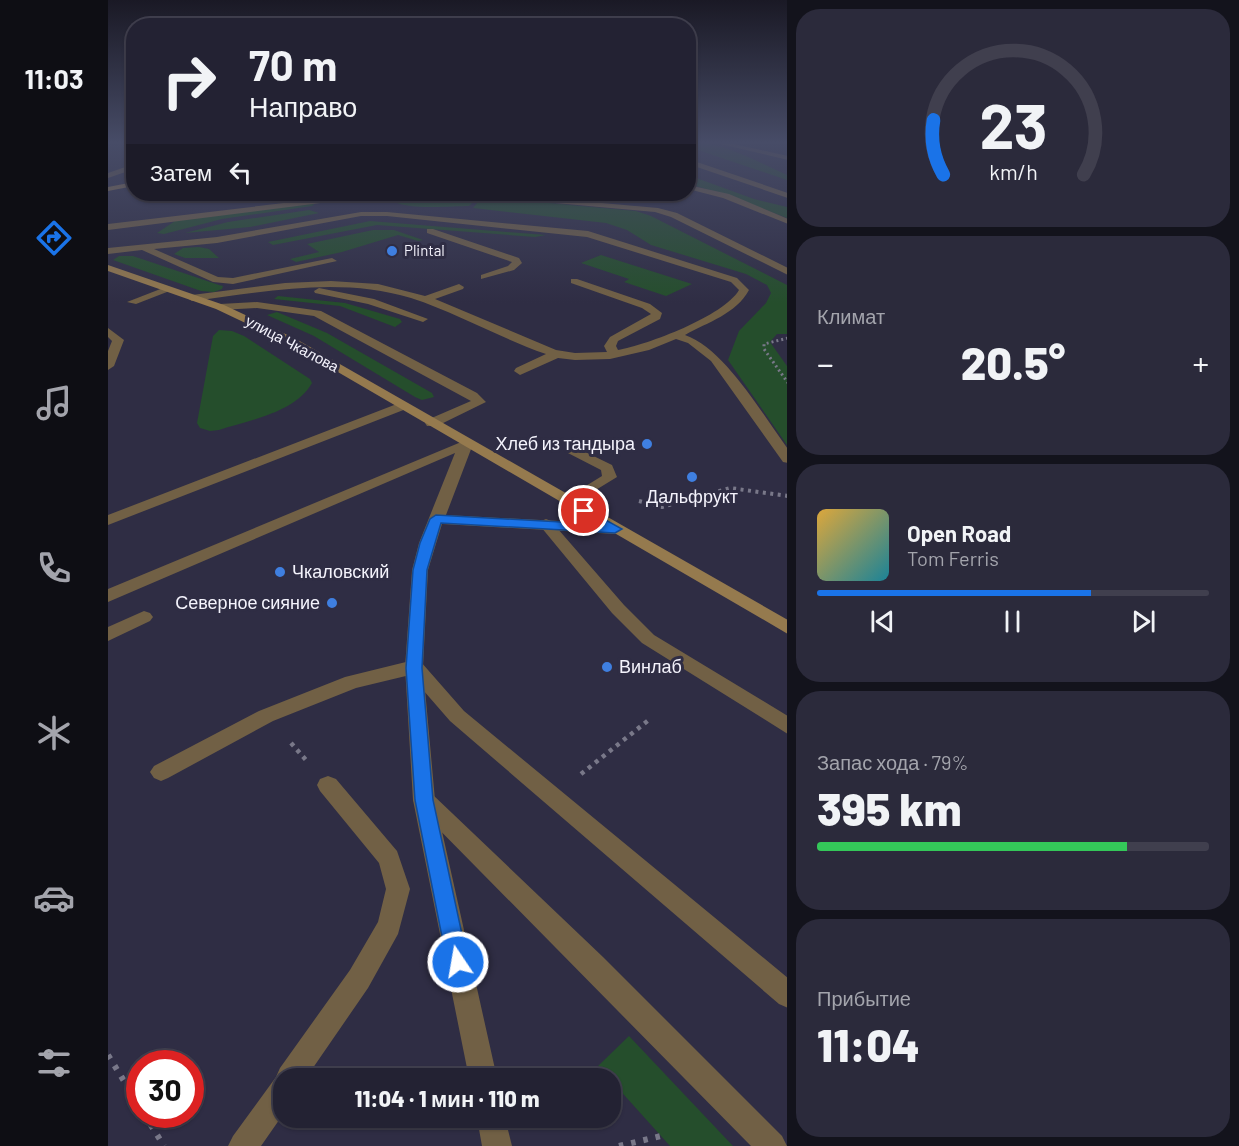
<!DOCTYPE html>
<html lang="ru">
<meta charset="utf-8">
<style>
body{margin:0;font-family:Barlow,sans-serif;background:#2b2a3b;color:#f1f3f6;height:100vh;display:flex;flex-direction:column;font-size:22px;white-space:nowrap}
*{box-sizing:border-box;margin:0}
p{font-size:20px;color:#a3a4ac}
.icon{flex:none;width:33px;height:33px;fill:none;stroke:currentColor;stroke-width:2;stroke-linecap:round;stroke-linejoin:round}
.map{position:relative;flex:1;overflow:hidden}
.panel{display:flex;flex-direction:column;gap:9px;padding:9px;background:#13131c;width:452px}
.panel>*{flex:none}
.banner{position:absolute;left:18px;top:18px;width:570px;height:183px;border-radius:24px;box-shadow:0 2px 4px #0004,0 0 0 2px #403f4e;background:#232233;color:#f1f3f6;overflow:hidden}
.speed{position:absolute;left:18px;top:1050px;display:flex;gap:12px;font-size:30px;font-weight:700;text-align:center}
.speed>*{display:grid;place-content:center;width:78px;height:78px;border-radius:50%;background:#232233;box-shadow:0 2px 4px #0004,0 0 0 2px #403f4e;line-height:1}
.speed .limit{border:9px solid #d22;background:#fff;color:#111}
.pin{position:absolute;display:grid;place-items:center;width:51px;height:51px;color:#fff;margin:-26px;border:3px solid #fff;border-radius:50%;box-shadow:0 2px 6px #0007}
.me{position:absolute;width:66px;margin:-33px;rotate:348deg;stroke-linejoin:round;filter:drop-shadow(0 0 4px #0008)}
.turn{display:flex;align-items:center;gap:21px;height:126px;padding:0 24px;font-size:27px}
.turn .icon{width:78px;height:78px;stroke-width:2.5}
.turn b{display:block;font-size:42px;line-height:51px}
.then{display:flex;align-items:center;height:57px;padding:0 24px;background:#0003;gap:12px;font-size:22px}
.big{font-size:45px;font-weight:800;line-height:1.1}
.panel .widget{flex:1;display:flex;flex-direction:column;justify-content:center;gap:9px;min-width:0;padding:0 21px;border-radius:24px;background:#2b2a3b}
.panel .dial{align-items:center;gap:0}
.dial svg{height:156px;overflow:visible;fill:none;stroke:#403f4e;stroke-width:7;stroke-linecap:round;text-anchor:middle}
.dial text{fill:#f1f3f6;stroke:none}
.song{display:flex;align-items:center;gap:18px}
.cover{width:72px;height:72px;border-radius:9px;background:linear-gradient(135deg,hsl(40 70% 55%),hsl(190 70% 35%))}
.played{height:6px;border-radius:3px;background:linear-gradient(90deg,#1a73e8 70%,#403f4e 70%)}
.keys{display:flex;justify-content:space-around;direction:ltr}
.heat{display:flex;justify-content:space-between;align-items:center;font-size:33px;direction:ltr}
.charge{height:9px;border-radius:4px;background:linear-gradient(90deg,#34c759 79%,#403f4e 0)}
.trip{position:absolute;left:165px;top:1068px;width:348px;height:60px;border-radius:24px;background:#232233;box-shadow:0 2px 4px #0004,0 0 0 2px #403f4e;font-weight:800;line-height:60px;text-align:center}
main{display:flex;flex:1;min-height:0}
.tabs{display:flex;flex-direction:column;width:108px;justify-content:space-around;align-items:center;background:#0e0e14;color:#a3a4ac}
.tabs .icon{width:42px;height:42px}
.tabs .current{color:#1a73e8}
.tabs b{font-size:27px;color:#f1f3f6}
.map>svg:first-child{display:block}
.green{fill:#254e2c}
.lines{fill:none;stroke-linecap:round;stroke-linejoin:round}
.path-far3{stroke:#797889;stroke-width:3;stroke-dasharray:2 3;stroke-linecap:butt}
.path-far2{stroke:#797889;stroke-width:4;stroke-dasharray:3 4.5;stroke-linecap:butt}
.path-far1{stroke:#797889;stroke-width:4.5;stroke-dasharray:4 5;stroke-linecap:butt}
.path{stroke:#797889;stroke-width:6;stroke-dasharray:4.5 8;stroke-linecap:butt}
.service{fill:#716045;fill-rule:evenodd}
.minor{fill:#716045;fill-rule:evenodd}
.secondary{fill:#957a4e;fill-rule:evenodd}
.route{fill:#1a73e8;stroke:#114b97;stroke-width:1.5}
.shop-dot{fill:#3f7fe0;stroke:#2f2d44;stroke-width:2}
.labels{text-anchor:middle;stroke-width:6;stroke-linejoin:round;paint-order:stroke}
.far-poi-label{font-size:15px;fill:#f4f3fc;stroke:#2f2d44;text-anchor:start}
.far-street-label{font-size:15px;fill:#f4f3fc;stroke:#2f2d44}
.poi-label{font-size:18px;fill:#f4f3fc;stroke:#2f2d44;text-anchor:end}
</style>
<main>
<nav class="tabs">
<b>11:03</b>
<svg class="icon current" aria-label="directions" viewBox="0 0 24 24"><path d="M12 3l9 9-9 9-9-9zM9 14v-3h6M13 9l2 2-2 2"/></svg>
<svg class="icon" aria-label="music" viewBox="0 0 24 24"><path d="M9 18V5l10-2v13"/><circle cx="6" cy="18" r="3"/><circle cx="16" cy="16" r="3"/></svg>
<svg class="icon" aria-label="phone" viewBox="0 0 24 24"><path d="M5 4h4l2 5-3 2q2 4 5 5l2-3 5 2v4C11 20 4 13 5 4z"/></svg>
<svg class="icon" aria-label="climate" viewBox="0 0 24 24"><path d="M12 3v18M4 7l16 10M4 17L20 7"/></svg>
<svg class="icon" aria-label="car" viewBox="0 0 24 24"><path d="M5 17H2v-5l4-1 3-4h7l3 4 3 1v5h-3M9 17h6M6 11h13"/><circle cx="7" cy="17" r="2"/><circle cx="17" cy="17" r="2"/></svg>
<svg class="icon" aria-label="filters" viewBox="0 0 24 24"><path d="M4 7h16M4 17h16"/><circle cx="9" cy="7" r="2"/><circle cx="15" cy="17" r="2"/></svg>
</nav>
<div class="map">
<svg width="680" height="1146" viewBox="0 0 680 1146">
<rect width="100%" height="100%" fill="#2f2d44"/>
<path class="green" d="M581,142C616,142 648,161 679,175V180L581,147Z
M580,175L646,199L679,207V218L622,196L581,184Z
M303,196L366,201L361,206C343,206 295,211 282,199Z
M374,197L528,211L543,216L679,285V334H669L662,342L679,366V445L620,360L631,331L658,303L663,293L659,285L638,274L543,245L519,230L498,223L365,208Z
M204,203L206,205L204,206L114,219L56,234L49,233L67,221Z
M201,210L211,213L142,227L77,233L120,222Z
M262,221L438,235L427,237L269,225L165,245L160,242Z
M265,230H286L315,240L310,241L290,235L234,252L188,262L182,259L211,252L199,244Z
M91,247L101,249L111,258H77L66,254L75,248Z
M493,255L584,284L558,296L516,282L521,279L473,263Z
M11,256H25L111,285L115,286L114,289L106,292L93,291L5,260Z
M170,296L237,303L292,319L294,322L287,327L232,306L166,299Z
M169,312L219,333L324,393L326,397L314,400L307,397L206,336L159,315Z
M111,330L124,331L136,336L202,379L204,383C187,413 141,420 111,430L102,431L92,428L89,423L105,336Z
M521,1036L625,1146H562L490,1066Z"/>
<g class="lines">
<path class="path-far3" d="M680,338L656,344V349L680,383"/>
<path class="path-far2" d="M531,501L554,507L622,488L680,496"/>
<path class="path-far1" d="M183,743L198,760
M473,774L542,719"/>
<path class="path" d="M0,1055L32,1107
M36,1114L56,1146
M511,1146L553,1136"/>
<path class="service" d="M604,142H617L680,156V160Z
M580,159L680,193V198L580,164Z
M580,185L621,194L680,219V224L615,198L580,189Z
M252,194H271L267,196L0,230V224Z
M366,194H391L550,208L569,213L680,268V275L563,217L547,212L370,196Z
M253,212H279L480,231L629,278L641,290C628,314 600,322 577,335C617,349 654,414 680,449V463L675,462L603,361L580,343L568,339L541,350L502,359L467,360L450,358L412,375L406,371L408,368L438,354C392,338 349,313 303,298C231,276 156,292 84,301L79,298L84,295L177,283L223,281L270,284L317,296L351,284L356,287L355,289L327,299L448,350L467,353L499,352L496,346L502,337L543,314L534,308L463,283V279H469L542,304L554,313L552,319L510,341L508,346L510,350C539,345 616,316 631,290L623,282L479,237L279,216H253L109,243L46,249L110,277L125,278L224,258L229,261L125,284L105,282L34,250L0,254V248L109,237Z
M319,229H325L411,258L414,263L406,270L373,279V275L400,266L404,262L319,233Z
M55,288L64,290L28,304L19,302Z
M211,288L266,299L320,319L315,322L260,304L207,293L206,291Z
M149,302L213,311L369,393L378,402L329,426H319L317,423L319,420L363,401L206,316L149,308L112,310L107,307L112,304Z
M0,328L16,340L6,366L0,370V351L4,341L0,337Z
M294,402L298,403L300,406L298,409L0,525V515Z
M463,445L504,465L509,477L460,507L453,503L455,500L494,476L493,470L458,452L456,449Z
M438,519L443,521L516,605L546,635L680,716V734L534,643L504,613L433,527L430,524L433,521Z
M36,611L42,613L45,617L42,621L0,641V627Z
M306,660L313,662L356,711L680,978V1008L671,1004L342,721L302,675L248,688L165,721L60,778L53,781L46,778L42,772L46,766L151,711L237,677Z
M220,776L228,779L289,851L302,889L290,934L260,988L198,1078H176V1113L153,1146H120L125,1136L168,1077L172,1068L242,970L270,922L278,889L271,863L212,791L209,785L212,779Z
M316,791L324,794L495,957L674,1136L679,1146H643L308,806L305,800L308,794Z"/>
<path class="minor" d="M8,142L26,143V147L9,143Z
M26,164V169L0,178V173Z
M358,440L365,444L338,515L507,524L515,529L507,534L334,524L320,570L315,667L327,800L389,1078H361L305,800L297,667L304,570L311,543L347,453L0,602V589Z
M369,1118H397L404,1146H374Z"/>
<path class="secondary" d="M26,182V186L0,191V187Z
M0,265L116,305L188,339L680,620V634L180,343L108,309L0,271Z"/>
</g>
<linearGradient id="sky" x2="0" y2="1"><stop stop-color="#1a1925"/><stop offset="0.47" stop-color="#474c67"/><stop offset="1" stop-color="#474c67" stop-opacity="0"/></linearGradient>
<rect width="680" height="303" fill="url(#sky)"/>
<path class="route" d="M476,508L514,529L507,533L333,523L319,570L314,668L325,800L360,962L357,970L350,973L343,970L339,962L307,800L298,668L305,570L312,543L322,519L328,515L489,524L472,514L470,511Z"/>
<g class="shop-dot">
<circle cx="284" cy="251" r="6"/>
<circle cx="539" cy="444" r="6"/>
<circle cx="584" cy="477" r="6"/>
<circle cx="172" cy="572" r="6"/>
<circle cx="224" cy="603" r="6"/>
<circle cx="499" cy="667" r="6"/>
</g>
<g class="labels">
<g class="far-poi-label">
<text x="296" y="256">Plintal</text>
</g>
<g class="far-street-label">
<text transform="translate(184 344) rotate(28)" y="5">улица Чкалова</text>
</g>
<g class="poi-label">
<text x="527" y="450">Хлеб из тандыра</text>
<text x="584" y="503" text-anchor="middle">Дальфрукт</text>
<text x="184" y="578" text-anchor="start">Чкаловский</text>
<text x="212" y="609">Северное сияние</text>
<text x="511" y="673" text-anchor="start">Винлаб</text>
</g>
</g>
</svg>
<div class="speed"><div class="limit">30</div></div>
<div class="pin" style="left:476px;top:511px;background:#d93025"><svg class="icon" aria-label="arrive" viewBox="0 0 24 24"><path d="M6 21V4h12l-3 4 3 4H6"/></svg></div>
<svg class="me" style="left:350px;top:962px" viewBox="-20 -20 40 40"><circle r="17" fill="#1a73e8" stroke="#fff" stroke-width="3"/><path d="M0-11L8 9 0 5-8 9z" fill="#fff"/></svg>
<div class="trip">11:04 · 1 мин · 110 m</div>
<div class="banner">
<div class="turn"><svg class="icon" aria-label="right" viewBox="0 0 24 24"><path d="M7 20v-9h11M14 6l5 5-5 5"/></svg><div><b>70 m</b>Направо</div></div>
<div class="then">Затем<svg class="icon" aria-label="left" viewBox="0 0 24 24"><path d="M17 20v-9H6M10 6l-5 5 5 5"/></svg></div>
</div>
</div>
<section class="panel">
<div class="widget dial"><svg viewBox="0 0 100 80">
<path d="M14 69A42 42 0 1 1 86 69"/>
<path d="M14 69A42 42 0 0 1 9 41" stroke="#1a73e8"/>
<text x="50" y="56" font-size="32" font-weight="700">23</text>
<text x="50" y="72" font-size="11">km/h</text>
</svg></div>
<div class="widget"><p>Климат</p>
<div class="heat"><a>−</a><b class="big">20.5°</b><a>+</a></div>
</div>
<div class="widget">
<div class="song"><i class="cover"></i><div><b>Open Road</b><p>Tom Ferris</p></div></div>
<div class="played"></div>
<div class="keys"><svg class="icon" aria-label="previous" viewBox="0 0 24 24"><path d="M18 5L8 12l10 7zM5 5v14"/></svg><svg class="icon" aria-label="pause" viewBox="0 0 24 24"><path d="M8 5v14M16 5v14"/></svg><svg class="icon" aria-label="next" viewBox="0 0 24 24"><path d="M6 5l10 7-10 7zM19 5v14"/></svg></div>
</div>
<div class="widget"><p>Запас хода · 79%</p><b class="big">395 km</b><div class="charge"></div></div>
<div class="widget"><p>Прибытие</p><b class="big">11:04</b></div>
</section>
</main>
